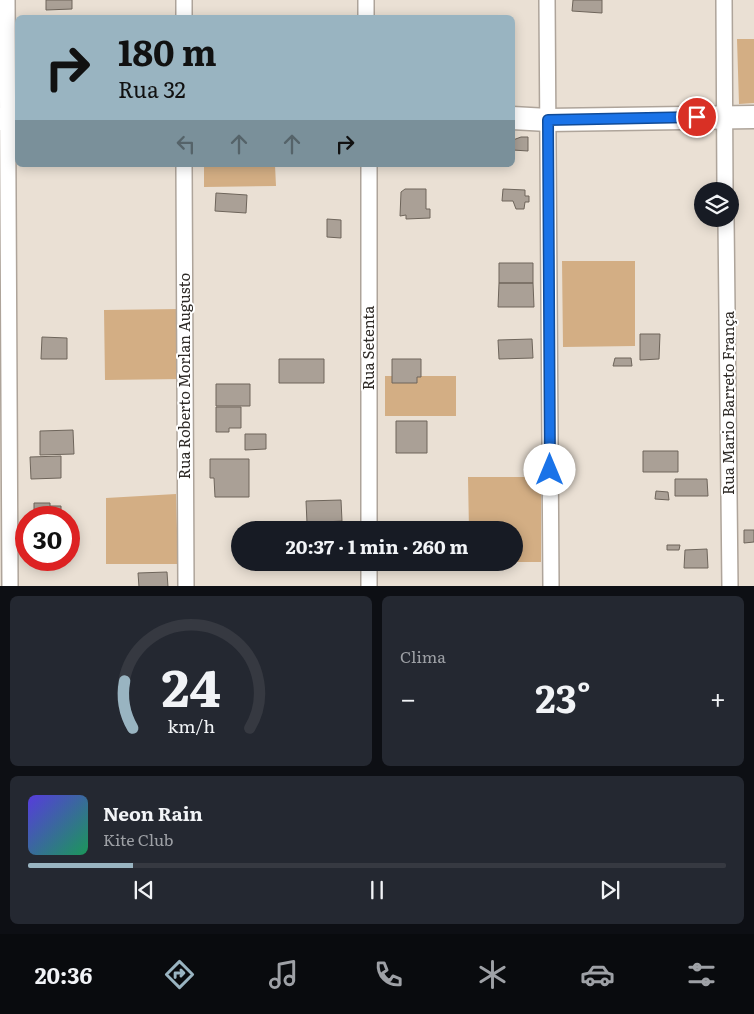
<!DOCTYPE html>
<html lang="pt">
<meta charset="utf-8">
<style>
body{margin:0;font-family:Literata,serif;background:#242831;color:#f1f3f6;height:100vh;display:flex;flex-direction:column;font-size:19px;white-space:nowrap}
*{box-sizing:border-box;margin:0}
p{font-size:16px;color:#9ea1a6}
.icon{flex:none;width:28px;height:28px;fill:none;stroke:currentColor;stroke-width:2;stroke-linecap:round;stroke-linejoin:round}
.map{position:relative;height:586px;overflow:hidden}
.details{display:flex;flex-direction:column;gap:10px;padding:10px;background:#0d0f14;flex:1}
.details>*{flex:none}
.guide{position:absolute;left:15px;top:15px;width:500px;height:152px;border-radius:8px;box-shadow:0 2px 12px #0003;background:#99b4c1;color:#111;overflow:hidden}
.buttons{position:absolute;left:694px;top:182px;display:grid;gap:10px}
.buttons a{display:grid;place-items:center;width:45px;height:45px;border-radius:50%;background:#171b24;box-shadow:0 2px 12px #0003;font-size:25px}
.speed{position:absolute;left:15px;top:506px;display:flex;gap:10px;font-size:25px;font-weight:700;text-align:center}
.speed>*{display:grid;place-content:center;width:65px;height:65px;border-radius:50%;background:#171b24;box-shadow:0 2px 12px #0003;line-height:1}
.speed .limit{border:8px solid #d22;background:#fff;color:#111}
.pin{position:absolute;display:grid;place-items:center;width:42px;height:42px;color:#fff;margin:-21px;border:2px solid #fff;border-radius:50%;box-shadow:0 1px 5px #0007}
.me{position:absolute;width:55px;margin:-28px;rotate:0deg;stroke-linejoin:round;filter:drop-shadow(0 0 4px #0008)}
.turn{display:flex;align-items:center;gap:18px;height:105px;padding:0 20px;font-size:22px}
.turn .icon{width:65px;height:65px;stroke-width:2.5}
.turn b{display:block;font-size:35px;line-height:42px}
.lanes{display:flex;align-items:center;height:48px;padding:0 20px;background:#0003;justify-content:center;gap:25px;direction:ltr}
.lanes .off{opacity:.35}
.big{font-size:38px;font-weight:700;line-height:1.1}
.details .widget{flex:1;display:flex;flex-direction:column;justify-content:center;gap:8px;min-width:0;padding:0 18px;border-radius:8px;background:#242831}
.details .dial{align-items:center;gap:0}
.dial svg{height:130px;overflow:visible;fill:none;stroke:#363941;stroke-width:7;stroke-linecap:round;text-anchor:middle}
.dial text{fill:#f1f3f6;stroke:none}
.song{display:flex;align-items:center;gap:15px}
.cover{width:60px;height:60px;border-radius:8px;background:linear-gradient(135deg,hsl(250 70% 55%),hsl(150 70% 35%))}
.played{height:5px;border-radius:2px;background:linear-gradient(90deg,#99b4c1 15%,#363941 15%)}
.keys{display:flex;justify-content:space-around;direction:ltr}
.heat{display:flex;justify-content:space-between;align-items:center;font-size:28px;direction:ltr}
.details .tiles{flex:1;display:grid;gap:10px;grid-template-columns:1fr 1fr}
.widget:last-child{grid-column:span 2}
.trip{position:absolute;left:231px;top:521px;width:292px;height:50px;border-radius:25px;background:#171b24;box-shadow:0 2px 12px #0003;font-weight:700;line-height:50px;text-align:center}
.dock{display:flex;height:80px;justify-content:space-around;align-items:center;background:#090b0e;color:#9ea1a6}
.dock .icon{width:35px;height:35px}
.dock .selected{color:#99b4c1}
.dock b{font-size:22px;color:#f1f3f6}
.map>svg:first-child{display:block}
.green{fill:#d3ae84}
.building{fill:#aaa096;stroke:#6e655b}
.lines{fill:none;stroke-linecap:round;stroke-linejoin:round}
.street-casing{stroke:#aea49a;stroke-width:18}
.secondary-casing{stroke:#aea49a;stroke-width:25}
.street{stroke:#fff;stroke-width:15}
.secondary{stroke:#fff;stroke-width:22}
.route-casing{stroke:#114b97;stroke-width:12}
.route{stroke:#1a73e8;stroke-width:9}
.labels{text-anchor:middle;stroke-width:4;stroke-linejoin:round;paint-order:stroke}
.street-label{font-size:15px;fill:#2e2a26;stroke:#fff}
</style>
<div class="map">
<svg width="754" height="587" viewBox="0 0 754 587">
<rect width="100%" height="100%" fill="#eae0d4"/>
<path class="green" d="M737,39H754V103L739,104Z
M204,165H275L276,186L204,187Z
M562,261H635V346L563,347Z
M181,309L182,379L105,380L104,310Z
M385,376H456V416H385Z
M468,477H541V562H515V530H469Z
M176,494L178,564H106V498Z"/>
<path class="building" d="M46,0H72V9L46,10Z
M573,0H602V13L572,11Z
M521,137H528V151L513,150V140Z
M405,189H426V209H430V218L406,219V215L400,216L401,192Z
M503,189L525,190V196H529V202H525L524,209H516L513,201H502Z
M216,193L247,195L246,213L215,211Z
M327,219L341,220V238L327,237Z
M499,263H533V283H499Z
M499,283H533L534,307H498Z
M640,334H660L659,359L640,360Z
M42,337L67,338V359H41Z
M532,339L533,358L499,359L498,340Z
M615,358H631L632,366H613Z
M279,359H324V383H279Z
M392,359H421V377H417V383H392Z
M216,384H250V406H216Z
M216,407H241V428H229V432H216Z
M396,421H427V453H396Z
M73,430L74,454L40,455V431Z
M245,434H266V449L245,450Z
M643,451H678V472H643Z
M61,456V478L31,479L30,457Z
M210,459H249V497H215L214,478H210Z
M675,479H707L708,496H675Z
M656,491L668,492L669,500L655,499Z
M341,500L342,521L307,523L306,501Z
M34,503H50V506H61V518H34Z
M744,530H754V542L744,543Z
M667,545H680L679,550H667Z
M707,549L708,568H684L685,550Z
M396,562H426V570H397Z
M167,572L168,587H139L138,573Z"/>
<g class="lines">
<defs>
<path id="street" d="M7,0L10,587
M366,0V18
M547,0L551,587
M724,0L725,191
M184,18V0
M184,165L186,587
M726,219L730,587
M369,530V165
M369,587V562"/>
<path id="secondary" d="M512,118L548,120L754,117
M0,119H18"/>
</defs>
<use href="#street" class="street-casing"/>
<use href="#secondary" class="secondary-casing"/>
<use href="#street" class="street"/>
<use href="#secondary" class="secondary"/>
</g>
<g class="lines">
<defs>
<path id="route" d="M550,470L548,120L697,117"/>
</defs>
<use href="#route" class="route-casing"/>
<use href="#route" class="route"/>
</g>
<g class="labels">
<g class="street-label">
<text transform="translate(369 348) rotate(-90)" y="5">Rua Setenta</text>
<text transform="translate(185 376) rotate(-90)" y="5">Rua Roberto Morlan Augusto</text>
<text transform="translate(729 403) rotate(-90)" y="5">Rua Mario Barreto França</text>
</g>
</g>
</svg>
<div class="buttons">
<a><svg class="icon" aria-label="layers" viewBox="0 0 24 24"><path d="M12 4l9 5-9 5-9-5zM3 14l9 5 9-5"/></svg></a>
</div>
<div class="speed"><div class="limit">30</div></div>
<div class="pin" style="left:697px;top:117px;background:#d93025"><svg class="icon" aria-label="arrive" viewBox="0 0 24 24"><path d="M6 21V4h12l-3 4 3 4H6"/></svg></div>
<svg class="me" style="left:550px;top:470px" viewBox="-20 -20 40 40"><circle r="19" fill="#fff"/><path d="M0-13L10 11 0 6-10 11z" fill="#1a73e8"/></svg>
<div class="trip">20:37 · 1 min · 260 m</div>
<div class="guide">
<div class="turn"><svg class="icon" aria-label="right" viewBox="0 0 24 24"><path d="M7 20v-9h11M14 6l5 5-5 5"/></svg><div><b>180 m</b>Rua 32</div></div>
<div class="lanes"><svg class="icon off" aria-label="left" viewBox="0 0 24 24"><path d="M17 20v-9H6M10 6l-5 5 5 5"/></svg><svg class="icon off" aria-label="ahead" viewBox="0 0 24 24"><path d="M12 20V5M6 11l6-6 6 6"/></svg><svg class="icon off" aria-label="ahead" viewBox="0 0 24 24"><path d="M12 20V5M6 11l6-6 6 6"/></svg><svg class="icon" aria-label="right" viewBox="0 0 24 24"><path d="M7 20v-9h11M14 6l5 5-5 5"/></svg></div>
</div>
</div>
<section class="details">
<div class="tiles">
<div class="widget dial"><svg viewBox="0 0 100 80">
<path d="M14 69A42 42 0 1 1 86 69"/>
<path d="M14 69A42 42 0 0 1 9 40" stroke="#99b4c1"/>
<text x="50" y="56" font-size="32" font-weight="700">24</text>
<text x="50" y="72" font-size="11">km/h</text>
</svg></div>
<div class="widget"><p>Clima</p>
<div class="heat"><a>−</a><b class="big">23°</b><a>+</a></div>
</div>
<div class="widget">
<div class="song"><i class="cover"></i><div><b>Neon Rain</b><p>Kite Club</p></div></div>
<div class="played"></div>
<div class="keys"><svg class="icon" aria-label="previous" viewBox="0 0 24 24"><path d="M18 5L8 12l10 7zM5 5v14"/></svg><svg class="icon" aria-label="pause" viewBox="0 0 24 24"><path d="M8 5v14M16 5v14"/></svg><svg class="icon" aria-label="next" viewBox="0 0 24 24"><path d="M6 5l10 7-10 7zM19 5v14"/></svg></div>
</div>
</div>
</section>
<nav class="dock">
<b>20:36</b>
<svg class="icon selected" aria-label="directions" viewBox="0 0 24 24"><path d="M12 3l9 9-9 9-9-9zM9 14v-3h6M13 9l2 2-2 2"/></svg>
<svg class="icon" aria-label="music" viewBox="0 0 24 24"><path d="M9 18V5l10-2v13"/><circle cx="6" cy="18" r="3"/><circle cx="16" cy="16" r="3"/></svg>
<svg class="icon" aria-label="phone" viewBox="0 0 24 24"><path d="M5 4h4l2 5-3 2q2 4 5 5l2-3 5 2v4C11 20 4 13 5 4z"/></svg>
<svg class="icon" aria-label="climate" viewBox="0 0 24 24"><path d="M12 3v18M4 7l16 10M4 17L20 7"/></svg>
<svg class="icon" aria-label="car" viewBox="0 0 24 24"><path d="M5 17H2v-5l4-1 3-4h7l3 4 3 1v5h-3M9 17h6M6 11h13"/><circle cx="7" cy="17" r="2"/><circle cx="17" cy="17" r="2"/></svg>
<svg class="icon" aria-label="filters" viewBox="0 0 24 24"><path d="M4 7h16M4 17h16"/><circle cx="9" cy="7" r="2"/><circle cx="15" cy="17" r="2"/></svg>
</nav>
